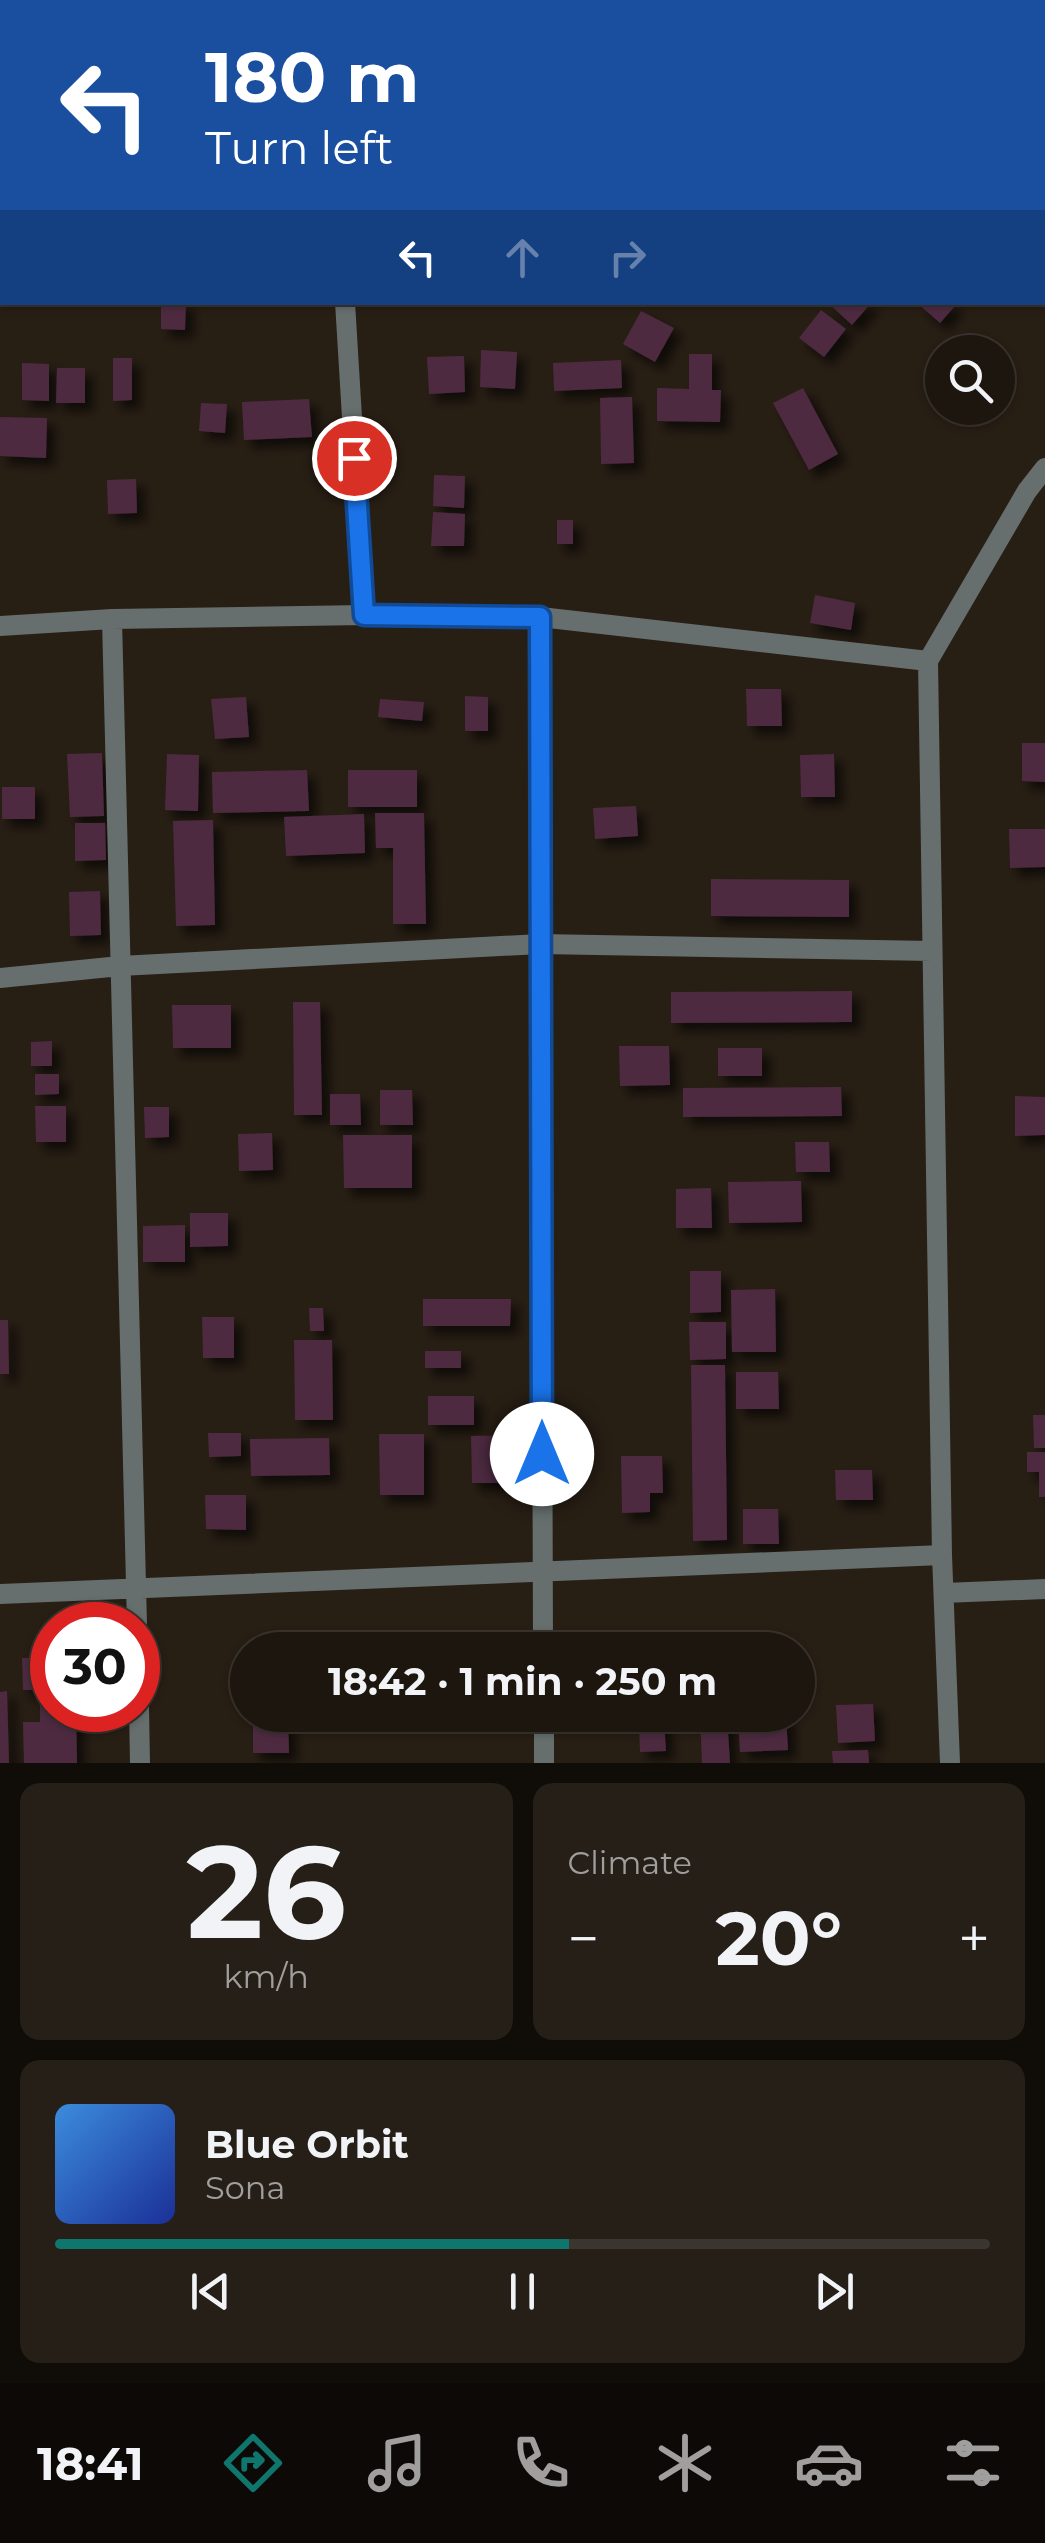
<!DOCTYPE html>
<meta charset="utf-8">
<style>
body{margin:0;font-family:Montserrat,sans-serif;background:#251f18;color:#f1f3f6;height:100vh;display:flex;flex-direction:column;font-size:38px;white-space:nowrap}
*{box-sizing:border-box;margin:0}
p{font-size:32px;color:#a09f9e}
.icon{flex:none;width:55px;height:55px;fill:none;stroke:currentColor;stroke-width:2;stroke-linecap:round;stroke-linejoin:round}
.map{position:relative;height:1763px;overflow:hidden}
.panel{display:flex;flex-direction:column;gap:20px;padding:20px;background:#100c08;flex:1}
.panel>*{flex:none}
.banner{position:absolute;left:0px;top:0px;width:1045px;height:305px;box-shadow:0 2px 8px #0004,0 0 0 2px #3b352f;background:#1a4fa0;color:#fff;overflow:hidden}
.buttons{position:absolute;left:925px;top:335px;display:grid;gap:20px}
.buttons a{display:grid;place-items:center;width:90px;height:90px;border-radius:50%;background:#1d160f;box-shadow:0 2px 8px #0004,0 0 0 2px #3b352f;font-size:50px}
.speed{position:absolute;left:30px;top:1602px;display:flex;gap:20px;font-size:50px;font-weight:700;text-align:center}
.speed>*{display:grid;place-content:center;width:130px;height:130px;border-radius:50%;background:#1d160f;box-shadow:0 2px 8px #0004,0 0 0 2px #3b352f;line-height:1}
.speed .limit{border:15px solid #d22;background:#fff;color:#111}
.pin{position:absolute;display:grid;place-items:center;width:85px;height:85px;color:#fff;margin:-42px;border:5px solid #fff;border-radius:50%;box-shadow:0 2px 10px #0007}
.me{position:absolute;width:110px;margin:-55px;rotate:0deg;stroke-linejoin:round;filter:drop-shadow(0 0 8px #0008)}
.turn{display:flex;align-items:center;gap:35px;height:210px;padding:0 40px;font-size:45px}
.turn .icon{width:130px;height:130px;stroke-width:2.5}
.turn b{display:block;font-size:70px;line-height:85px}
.lanes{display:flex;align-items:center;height:95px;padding:0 40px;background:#0003;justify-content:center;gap:50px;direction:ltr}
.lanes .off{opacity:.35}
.big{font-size:75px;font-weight:700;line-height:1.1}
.panel .card{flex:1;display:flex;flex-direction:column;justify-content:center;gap:15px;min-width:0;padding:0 35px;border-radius:20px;background:#251f18}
.panel .dial{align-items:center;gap:0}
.dial b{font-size:130px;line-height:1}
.song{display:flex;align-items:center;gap:30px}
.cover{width:120px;height:120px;border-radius:15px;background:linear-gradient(135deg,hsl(210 70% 55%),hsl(230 70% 35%))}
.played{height:10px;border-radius:5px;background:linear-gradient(90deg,#0f766e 55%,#3b352f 55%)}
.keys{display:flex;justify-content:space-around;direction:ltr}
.heat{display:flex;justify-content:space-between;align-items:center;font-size:55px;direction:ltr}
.panel .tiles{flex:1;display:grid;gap:20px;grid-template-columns:1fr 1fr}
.card:last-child{grid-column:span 2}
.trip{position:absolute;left:230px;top:1632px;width:585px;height:100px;border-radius:50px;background:#1d160f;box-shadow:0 2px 8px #0004,0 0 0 2px #3b352f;font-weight:700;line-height:100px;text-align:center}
.menu{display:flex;height:160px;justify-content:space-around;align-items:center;background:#0c0906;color:#a09f9e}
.menu .icon{width:70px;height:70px}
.menu .selected{color:#0f766e}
.menu b{font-size:45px;color:#f1f3f6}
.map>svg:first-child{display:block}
.building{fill:#4e2a40;filter:url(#shadow)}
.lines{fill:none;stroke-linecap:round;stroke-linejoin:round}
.path{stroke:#726a61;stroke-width:5;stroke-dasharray:2.5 8;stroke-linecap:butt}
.minor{stroke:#666e6e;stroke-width:20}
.route-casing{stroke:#114b97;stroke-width:25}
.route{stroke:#1a73e8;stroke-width:18}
</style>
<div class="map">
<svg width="1045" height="1763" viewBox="0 0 1045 1763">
<defs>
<filter id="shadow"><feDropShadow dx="8" dy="8" stdDeviation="5" flood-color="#0009"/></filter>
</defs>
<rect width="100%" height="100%" fill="#271e14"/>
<path class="building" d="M161,302H186L185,330L161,329Z
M827,302H872L852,325Z
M916,302H951L955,306L940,323Z
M821,310L846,329L824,357L799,338Z
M641,311L674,328L655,362L623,344Z
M481,350L517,352L515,389L480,387Z
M689,354H712V390H721L720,422L657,421V388L689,389Z
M464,356L465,392L429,394L427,357Z
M113,358H132V400L113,401Z
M621,360L622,388L554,391L553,363Z
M22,363L49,364V401L22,400Z
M57,368H85V403H56Z
M803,388L838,454L809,470L773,403Z
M632,397L634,463L601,464L600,398Z
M309,399L312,437L244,440L242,402Z
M201,403L227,404L225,433L199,431Z
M0,417L47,418L46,458L0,456Z
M434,475L465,476L464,508L433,506Z
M136,479L137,513L108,514L107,480Z
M433,512L465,514L464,546H431Z
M557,520H573V544H557Z
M815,595L855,603L851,630L810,623Z
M746,689H781L782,726H747Z
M465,696L488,697V731H465Z
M246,697L249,737L215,739L211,699Z
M380,699L424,702L422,721L378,717Z
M1022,743H1045V782L1022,781Z
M102,753L104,816L70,817L67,754Z
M167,754L199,755L198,811L165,810Z
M834,754L835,797H801L800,755Z
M307,770L309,811L213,813L212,772Z
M348,770H417V807H348Z
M2,787H35V819H2Z
M636,806L638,836L595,839L593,808Z
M375,813H424L426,924H393V848H376Z
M364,814L365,853L286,856L284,817Z
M213,820L215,925L176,926L173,821Z
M75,823H105L106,860L75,861Z
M1009,829H1045V867L1010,868Z
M711,879L849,880V917L711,916Z
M100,891L101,935L70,936L69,892Z
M852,991V1022L671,1023V992Z
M293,1002H320L322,1115H294Z
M172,1005H231V1048H173Z
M52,1041V1066H31V1042Z
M619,1046H669L670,1085L620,1086Z
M718,1048H762V1076H718Z
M35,1074H59V1094L35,1095Z
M841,1087L842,1116L683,1117V1088Z
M380,1090H412L413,1125H380Z
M330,1094H360L361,1125H330Z
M1015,1096L1045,1097V1135L1015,1136Z
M35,1106H66V1142H36Z
M144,1107H169V1137L145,1138Z
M272,1133L273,1170L239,1171L238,1134Z
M343,1135H412V1188H344Z
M795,1142H829L830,1172H796Z
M801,1181L802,1222L729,1223L728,1182Z
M711,1188L712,1228H676V1189Z
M190,1213H228V1246L190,1247Z
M185,1225V1262H143V1226Z
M690,1271H721V1312L690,1313Z
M775,1289L776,1352H732L731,1290Z
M423,1299H511L510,1326H423Z
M309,1308H323L324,1331H310Z
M202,1317H234V1358H203Z
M0,1320H8L9,1374H0Z
M689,1322H726V1359L690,1360Z
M294,1340H332L333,1420H295Z
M425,1351H461V1368H425Z
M691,1365H725L727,1540L693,1541Z
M736,1372H778L779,1409H736Z
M428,1396H474V1425H428Z
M1033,1415H1045V1448H1034Z
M208,1433H241V1456L209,1457Z
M379,1434H424V1495H380Z
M520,1435L521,1483H472L471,1436Z
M329,1438L330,1475L251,1476L250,1439Z
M1027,1452H1045V1497H1039V1472H1027Z
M621,1456H662L663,1493H650V1512L622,1513Z
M835,1470H872L873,1500H836Z
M205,1495H246V1530L206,1529Z
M743,1509H778L779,1544H743Z
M22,1658H48V1690H23Z
M7,1691L9,1763H0V1692Z
M40,1696H52V1710H76L77,1763H24L23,1722H40Z
M873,1704L875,1741L838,1743L836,1705Z
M253,1715H288L289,1753H253Z
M700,1715H727L730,1763H702Z
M786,1715L788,1750L740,1752L738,1717Z
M664,1720L666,1751L640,1752L639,1721Z
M868,1750L869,1763H833L832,1751Z"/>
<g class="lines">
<path class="path" d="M345,0V2"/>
<path class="minor" d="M875,2L877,0
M0,201H2
M1042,210L1045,213
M345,302L364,615
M540,617L543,1650
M112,619L137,1625
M0,626L112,619L364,615L540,617L928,661
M0,978L120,966L540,944L932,951
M944,1593L1045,1589
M0,1594L942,1555
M138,1652L140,1763
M544,1715V1763
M950,1763L942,1555L928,661L1027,491L1045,468"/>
</g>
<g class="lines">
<defs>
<path id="route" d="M354,458L364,615L540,617L542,1454"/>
</defs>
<use href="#route" class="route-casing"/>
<use href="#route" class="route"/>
</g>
</svg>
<div class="buttons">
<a><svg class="icon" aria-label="search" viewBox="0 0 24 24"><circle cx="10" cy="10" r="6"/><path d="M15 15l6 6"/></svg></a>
</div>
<div class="speed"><div class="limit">30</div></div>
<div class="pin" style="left:354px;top:458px;background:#d93025"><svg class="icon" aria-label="arrive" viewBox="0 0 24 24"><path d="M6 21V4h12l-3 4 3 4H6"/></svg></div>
<svg class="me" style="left:542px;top:1454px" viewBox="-20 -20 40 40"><circle r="19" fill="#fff"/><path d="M0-13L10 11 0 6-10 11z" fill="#1a73e8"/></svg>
<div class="trip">18:42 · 1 min · 250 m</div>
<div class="banner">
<div class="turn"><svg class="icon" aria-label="left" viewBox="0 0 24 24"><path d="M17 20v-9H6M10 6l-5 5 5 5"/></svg><div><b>180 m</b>Turn left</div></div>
<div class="lanes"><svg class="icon" aria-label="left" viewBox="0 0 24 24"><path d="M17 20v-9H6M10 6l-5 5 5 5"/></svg><svg class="icon off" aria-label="ahead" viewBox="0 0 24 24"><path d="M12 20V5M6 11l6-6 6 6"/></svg><svg class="icon off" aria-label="right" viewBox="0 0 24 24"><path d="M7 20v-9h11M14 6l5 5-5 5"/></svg></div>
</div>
</div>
<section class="panel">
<div class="tiles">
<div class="card dial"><b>26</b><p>km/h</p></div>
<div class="card"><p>Climate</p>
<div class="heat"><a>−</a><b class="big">20°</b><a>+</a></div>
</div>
<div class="card">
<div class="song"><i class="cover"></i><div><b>Blue Orbit</b><p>Sona</p></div></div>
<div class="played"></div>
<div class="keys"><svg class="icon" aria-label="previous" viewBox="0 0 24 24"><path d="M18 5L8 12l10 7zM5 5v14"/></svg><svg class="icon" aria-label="pause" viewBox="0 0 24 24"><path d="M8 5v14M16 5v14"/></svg><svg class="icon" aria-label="next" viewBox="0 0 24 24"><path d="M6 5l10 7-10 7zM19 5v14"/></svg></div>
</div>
</div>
</section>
<nav class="menu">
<b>18:41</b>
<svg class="icon selected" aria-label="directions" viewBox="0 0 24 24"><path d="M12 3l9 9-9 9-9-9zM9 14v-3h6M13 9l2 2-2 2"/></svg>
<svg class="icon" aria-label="music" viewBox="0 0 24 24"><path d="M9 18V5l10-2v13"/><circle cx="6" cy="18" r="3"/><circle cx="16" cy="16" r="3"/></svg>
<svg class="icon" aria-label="phone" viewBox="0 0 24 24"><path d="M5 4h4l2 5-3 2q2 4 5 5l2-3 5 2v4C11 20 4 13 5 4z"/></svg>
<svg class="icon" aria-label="climate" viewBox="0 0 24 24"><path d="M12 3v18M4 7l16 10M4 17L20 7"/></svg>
<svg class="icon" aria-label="car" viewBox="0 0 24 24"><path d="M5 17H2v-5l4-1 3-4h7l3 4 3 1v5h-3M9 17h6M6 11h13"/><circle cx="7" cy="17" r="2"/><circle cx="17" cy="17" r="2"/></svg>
<svg class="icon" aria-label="filters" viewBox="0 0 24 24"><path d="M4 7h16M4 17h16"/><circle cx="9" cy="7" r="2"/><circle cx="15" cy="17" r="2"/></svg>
</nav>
